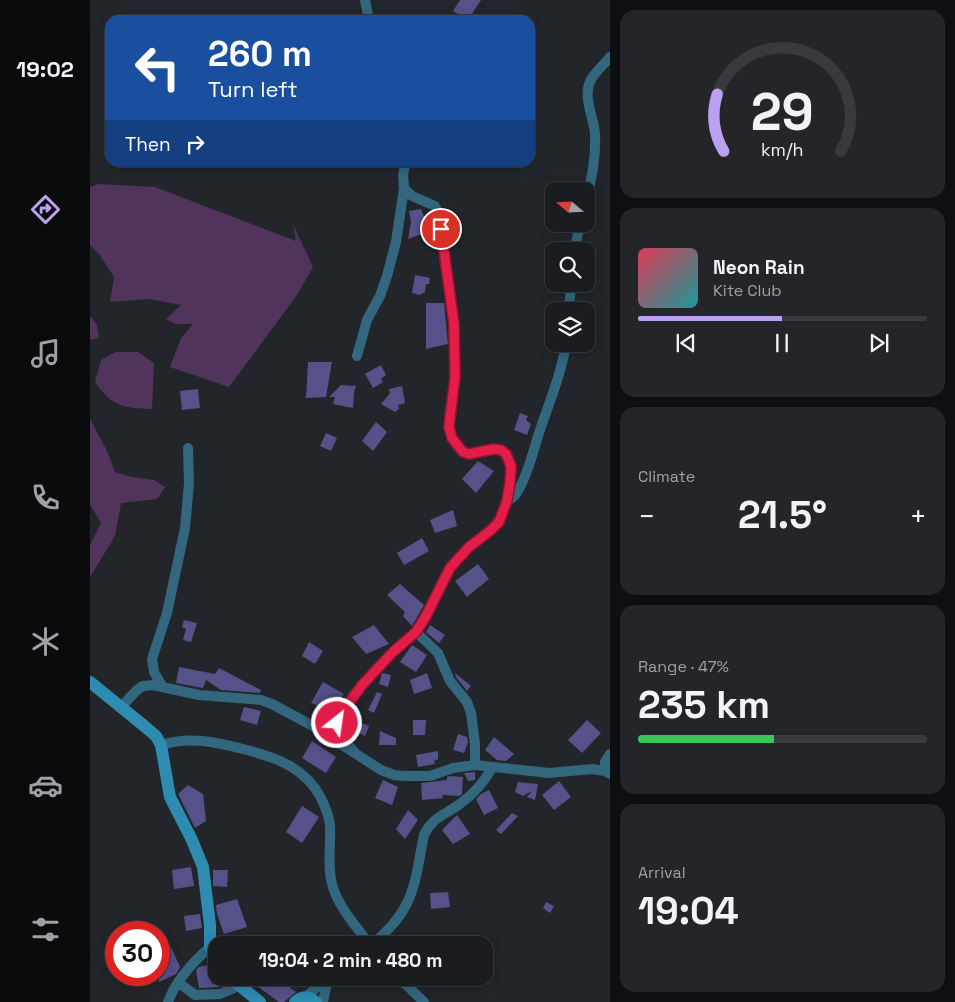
<!DOCTYPE html>
<meta charset="utf-8">
<style>
body{margin:0;font-family:"Space Grotesk",sans-serif;background:#232529;color:#f1f3f6;height:100vh;display:flex;flex-direction:column;font-size:19px;white-space:nowrap}
*{box-sizing:border-box;margin:0}
p{font-size:16px;color:#9fa1a5}
.icon{flex:none;width:28px;height:28px;fill:none;stroke:currentColor;stroke-width:2;stroke-linecap:round;stroke-linejoin:round}
.map{position:relative;flex:1;overflow:hidden}
.sheet{display:flex;flex-direction:column;gap:10px;padding:10px;background:#0e0f12;width:345px}
.sheet>*{flex:none}
.top-card{position:absolute;left:15px;top:15px;width:430px;height:152px;border-radius:15px;box-shadow:0 2px 12px #0003,0 0 0 1px #383a3e;background:#1a4fa0;color:#fff;overflow:hidden}
.needle{width:32px;rotate:289deg}
.fabs{position:absolute;left:455px;top:182px;display:grid;gap:10px}
.fabs a{display:grid;place-items:center;width:50px;height:50px;border-radius:10px;background:#1a1c20;box-shadow:0 2px 12px #0003,0 0 0 1px #383a3e;font-size:25px}
.speed{position:absolute;left:15px;top:921px;display:flex;gap:10px;font-size:25px;font-weight:700;text-align:center}
.speed>*{display:grid;place-content:center;width:65px;height:65px;border-radius:50%;background:#1a1c20;box-shadow:0 2px 12px #0003,0 0 0 1px #383a3e;line-height:1}
.speed .limit{border:8px solid #d22;background:#fff;color:#111}
.pin{position:absolute;display:grid;place-items:center;width:42px;height:42px;color:#fff;margin:-21px;border:2px solid #fff;border-radius:50%;box-shadow:0 1px 5px #0007}
.me{position:absolute;width:55px;margin:-28px;rotate:30deg;stroke-linejoin:round;filter:drop-shadow(0 0 4px #0008)}
.turn{display:flex;align-items:center;gap:18px;height:105px;padding:0 20px;font-size:22px}
.turn .icon{width:65px;height:65px;stroke-width:2.5}
.turn b{display:block;font-size:35px;line-height:42px}
.then{display:flex;align-items:center;height:48px;padding:0 20px;background:#0003;gap:10px;font-size:19px}
.big{font-size:38px;font-weight:700;line-height:1.1}
.sheet .widget{flex:1;display:flex;flex-direction:column;justify-content:center;gap:8px;min-width:0;padding:0 18px;border-radius:15px;background:#232529}
.sheet .dial{align-items:center;gap:0}
.dial svg{height:130px;overflow:visible;fill:none;stroke:#383a3e;stroke-width:7;stroke-linecap:round;text-anchor:middle}
.dial text{fill:#f1f3f6;stroke:none}
.song{display:flex;align-items:center;gap:15px}
.cover{width:60px;height:60px;border-radius:8px;background:linear-gradient(135deg,hsl(350 70% 55%),hsl(180 70% 35%))}
.played{height:5px;border-radius:2px;background:linear-gradient(90deg,#bca0f2 50%,#383a3e 50%)}
.keys{display:flex;justify-content:space-around;direction:ltr}
.heat{display:flex;justify-content:space-between;align-items:center;font-size:28px;direction:ltr}
.charge{height:8px;border-radius:4px;background:linear-gradient(90deg,#34c759 47%,#383a3e 0)}
.trip{position:absolute;left:118px;top:936px;width:285px;height:50px;border-radius:15px;background:#1a1c20;box-shadow:0 2px 12px #0003,0 0 0 1px #383a3e;font-weight:700;line-height:50px;text-align:center}
main{display:flex;flex:1;min-height:0}
.tab-bar{display:flex;flex-direction:column;width:90px;justify-content:space-around;align-items:center;background:#0a0b0d;color:#9fa1a5}
.tab-bar .icon{width:35px;height:35px}
.tab-bar .current{color:#bca0f2}
.tab-bar b{font-size:22px;color:#f1f3f6}
.map>svg:first-child{display:block}
.green{fill:#50345c}
.building{fill:#555189}
.lines{fill:none;stroke-linecap:round;stroke-linejoin:round}
.street{stroke:#32677e;stroke-width:10}
.secondary{stroke:#2d8cb0;stroke-width:12}
.route-casing{stroke:#92132f;stroke-width:12}
.route{stroke:#e11d48;stroke-width:9}
</style>
<main>
<nav class="tab-bar">
<b>19:02</b>
<svg class="icon current" aria-label="directions" viewBox="0 0 24 24"><path d="M12 3l9 9-9 9-9-9zM9 14v-3h6M13 9l2 2-2 2"/></svg>
<svg class="icon" aria-label="music" viewBox="0 0 24 24"><path d="M9 18V5l10-2v13"/><circle cx="6" cy="18" r="3"/><circle cx="16" cy="16" r="3"/></svg>
<svg class="icon" aria-label="phone" viewBox="0 0 24 24"><path d="M5 4h4l2 5-3 2q2 4 5 5l2-3 5 2v4C11 20 4 13 5 4z"/></svg>
<svg class="icon" aria-label="climate" viewBox="0 0 24 24"><path d="M12 3v18M4 7l16 10M4 17L20 7"/></svg>
<svg class="icon" aria-label="car" viewBox="0 0 24 24"><path d="M5 17H2v-5l4-1 3-4h7l3 4 3 1v5h-3M9 17h6M6 11h13"/><circle cx="7" cy="17" r="2"/><circle cx="17" cy="17" r="2"/></svg>
<svg class="icon" aria-label="filters" viewBox="0 0 24 24"><path d="M4 7h16M4 17h16"/><circle cx="9" cy="7" r="2"/><circle cx="15" cy="17" r="2"/></svg>
</nav>
<div class="map">
<svg width="520" height="1002" viewBox="0 0 520 1002">
<rect width="100%" height="100%" fill="#22262b"/>
<path class="green" d="M9,184L65,187L206,241L203,224L223,267L207,295L139,387L80,367L91,338L103,324H85L76,319L91,305L59,299L20,302L24,277L9,254L0,245V187Z
M0,317H1L7,325L9,338L0,340Z
M26,352H48L64,363L62,409C34,408 22,407 5,382L11,360Z
M0,419L17,451L25,472L42,477L64,480L75,487L67,499L31,503L25,536L0,577V545L11,523L0,504Z"/>
<path class="building" d="M370,0H391L378,20L363,11Z
M331,209L340,231L318,239L321,222L319,211Z
M325,275L340,278L339,284H336L335,292L330,295L322,293Z
M336,303H354L358,344L336,349Z
M218,362H242L236,397L216,398Z
M291,365L296,375L291,379L293,382L283,388L275,374Z
M251,385L266,386L264,392L263,408L243,404L245,397H239Z
M312,386L315,403L308,405L309,409L305,412L291,404L300,393L299,389Z
M108,389L110,408L92,410L90,391Z
M430,413L438,416L436,420L441,424L437,435L424,430Z
M286,422L297,432L283,451L272,441Z
M236,433L247,438L241,451L230,446Z
M388,461L404,471L386,493L372,479Z
M363,510L367,526L345,533L340,520Z
M332,538L339,551L314,565L307,553Z
M388,564L399,579L377,597L365,581Z
M310,584L334,605L322,626L313,616L315,612L297,595Z
M94,620L107,623L101,642L93,640L96,629L92,627Z
M284,625L299,644L276,654L262,637Z
M340,625L355,635L349,643L336,632Z
M219,642L233,651L225,664L212,656Z
M322,645L337,655L326,672L310,662Z
M89,667L125,674L129,668L171,690L170,693L131,690L116,680L113,688L86,683Z
M292,673L301,675L298,687L289,684Z
M337,673L342,688L324,694L320,680Z
M365,673L381,686L377,691L366,677Z
M233,682L254,694L241,711L221,703Z
M287,692L292,694L284,713L278,710Z
M154,707L171,711L167,725L150,720Z
M263,719L279,726L275,736L259,729Z
M323,720H336L335,735H323Z
M497,720L511,733L492,753L478,740Z
M290,731L306,738V745H289Z
M368,734L377,737L378,742L374,753L363,750Z
M404,737L424,754L416,761L407,760L395,750Z
M222,741L246,757L236,773L212,758Z
M348,751V759L344,761L345,764L328,767L326,755Z
M385,772V780L378,781L374,773Z
M360,776L373,777L372,794L369,796L352,795L353,798L332,800L331,783L357,780V777Z
M293,780L308,787L302,805L285,798Z
M469,781L481,797L464,810L452,795Z
M428,782L448,784L445,800L437,797L442,791L433,796L425,792Z
M98,785L113,794L116,821L105,828L88,794Z
M399,790L408,808L394,815L386,799L391,794Z
M212,806L229,817L212,843L196,832Z
M318,810L328,820L315,839L306,829Z
M422,813L428,816L411,834L406,830Z
M367,815L380,834L363,844L352,830Z
M101,867L104,886L84,889L82,870Z
M123,870H138L137,887L123,886Z
M358,892L360,907L341,909L340,893Z
M147,899L157,927L134,934L127,914L126,905Z
M456,902L464,906L460,913L453,908Z
M110,914L112,928L96,931L94,916Z
M79,943L90,967L86,974L69,982V947Z
M119,965L122,984L132,981L135,984L128,987L109,988L106,970L109,967Z
M152,978H197L194,983L206,992L194,1002H189L167,986L169,982L160,984Z"/>
<g class="lines">
<path class="street" d="M275,0L279,20
M496,200C502,179 506,156 505,134C504,119 494,100 499,84C502,74 514,65 520,57
M484,251L490,224
M479,311L481,284
M267,356L277,320L290,296L297,276L306,242L314,188
M417,501C422,499 425,496 428,491C438,474 443,452 449,433C459,403 471,375 476,344
M326,632L348,653L360,681L377,702L381,713L385,744V765
M72,686L64,672L62,659L77,613L95,528L99,483L98,448
M31,707L47,690L53,686L63,685L109,695L171,700L182,704L221,725L291,770L304,775L314,776H340L363,768L385,765L459,773L502,769L515,771L520,774
M71,745C99,736 126,742 153,749C185,757 215,767 231,798C235,807 240,816 240,827C241,845 237,866 242,884C248,907 266,926 280,945
M266,754C260,746 246,734 247,723C248,707 291,664 303,652C310,645 319,639 326,632C344,611 348,581 366,560C386,536 408,534 417,501C422,481 429,442 395,450C388,452 381,456 373,452C368,450 364,442 362,438C354,419 364,397 365,378C367,336 360,295 355,254C353,240 353,219 345,206L322,196L314,188L313,175L316,162
M515,771V762L520,754
M282,945C295,933 309,920 317,903C327,883 329,858 334,835C343,816 356,815 371,803C385,793 394,782 402,768
M309,978L334,1002
M88,982L105,995L130,994L149,986
M216,997L227,987L243,978
M78,1002C86,980 103,962 120,947
M233,1002L237,982"/>
<path class="secondary" d="M0,682L53,725L66,736L71,745L80,797L102,840L113,867L120,925V947L126,959
M140,978L170,1002
M205,1002C212,996 219,996 226,1002"/>
</g>
<g class="lines">
<defs>
<path id="route" d="M247,723L255,708L273,684L303,652L326,632L336,616L360,568L379,547L401,530L409,522L417,501L420,483L421,466L416,454L411,450L404,449L379,454L373,452L362,438L359,427L365,377L364,324L351,229"/>
</defs>
<use href="#route" class="route-casing"/>
<use href="#route" class="route"/>
</g>
</svg>
<div class="fabs">
<a><svg class="needle" viewBox="-14 -14 28 28"><path d="M0-13l5 13h-10z" fill="#e53935"/><path d="M0 13l5-13h-10z" fill="#9fa1a5"/></svg></a>
<a><svg class="icon" aria-label="search" viewBox="0 0 24 24"><circle cx="10" cy="10" r="6"/><path d="M15 15l6 6"/></svg></a>
<a><svg class="icon" aria-label="layers" viewBox="0 0 24 24"><path d="M12 4l9 5-9 5-9-5zM3 14l9 5 9-5"/></svg></a>
</div>
<div class="speed"><div class="limit">30</div></div>
<div class="pin" style="left:351px;top:229px;background:#d93025"><svg class="icon" aria-label="arrive" viewBox="0 0 24 24"><path d="M6 21V4h12l-3 4 3 4H6"/></svg></div>
<svg class="me" style="left:247px;top:723px" viewBox="-20 -20 40 40"><circle r="17" fill="#e11d48" stroke="#fff" stroke-width="3"/><path d="M0-11L8 9 0 5-8 9z" fill="#fff"/></svg>
<div class="trip">19:04 · 2 min · 480 m</div>
<div class="top-card">
<div class="turn"><svg class="icon" aria-label="left" viewBox="0 0 24 24"><path d="M17 20v-9H6M10 6l-5 5 5 5"/></svg><div><b>260 m</b>Turn left</div></div>
<div class="then">Then<svg class="icon" aria-label="right" viewBox="0 0 24 24"><path d="M7 20v-9h11M14 6l5 5-5 5"/></svg></div>
</div>
</div>
<section class="sheet">
<div class="widget dial"><svg viewBox="0 0 100 80">
<path d="M14 69A42 42 0 1 1 86 69"/>
<path d="M14 69A42 42 0 0 1 10 34" stroke="#bca0f2"/>
<text x="50" y="56" font-size="32" font-weight="700">29</text>
<text x="50" y="72" font-size="11">km/h</text>
</svg></div>
<div class="widget">
<div class="song"><i class="cover"></i><div><b>Neon Rain</b><p>Kite Club</p></div></div>
<div class="played"></div>
<div class="keys"><svg class="icon" aria-label="previous" viewBox="0 0 24 24"><path d="M18 5L8 12l10 7zM5 5v14"/></svg><svg class="icon" aria-label="pause" viewBox="0 0 24 24"><path d="M8 5v14M16 5v14"/></svg><svg class="icon" aria-label="next" viewBox="0 0 24 24"><path d="M6 5l10 7-10 7zM19 5v14"/></svg></div>
</div>
<div class="widget"><p>Climate</p>
<div class="heat"><a>−</a><b class="big">21.5°</b><a>+</a></div>
</div>
<div class="widget"><p>Range · 47%</p><b class="big">235 km</b><div class="charge"></div></div>
<div class="widget"><p>Arrival</p><b class="big">19:04</b></div>
</section>
</main>
